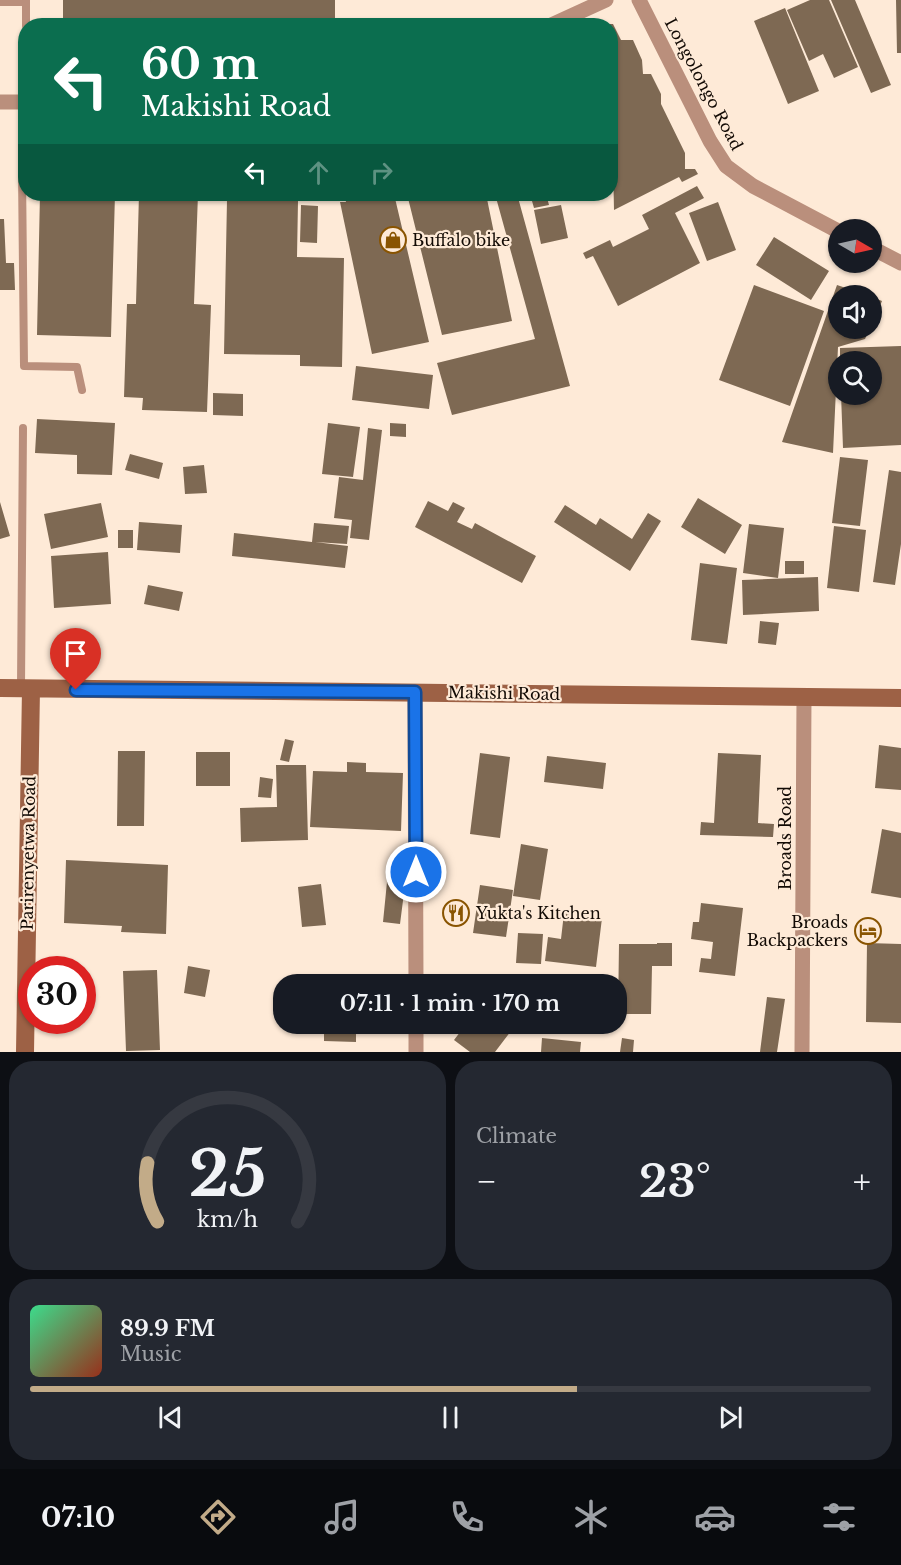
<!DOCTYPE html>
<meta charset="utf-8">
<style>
body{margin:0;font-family:"Libre Baskerville",serif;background:#242831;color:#f1f3f6;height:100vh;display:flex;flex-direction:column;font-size:22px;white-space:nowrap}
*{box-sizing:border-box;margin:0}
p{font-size:20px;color:#9ea1a6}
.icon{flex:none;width:33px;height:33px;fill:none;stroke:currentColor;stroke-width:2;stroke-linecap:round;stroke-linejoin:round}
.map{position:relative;height:1052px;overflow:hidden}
.panel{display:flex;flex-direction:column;gap:9px;padding:9px;background:#0d0f14;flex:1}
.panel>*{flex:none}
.guide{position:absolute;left:18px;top:18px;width:600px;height:183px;border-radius:24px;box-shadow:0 2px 4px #0004;background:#0b6e4f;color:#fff;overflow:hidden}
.needle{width:39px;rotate:99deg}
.controls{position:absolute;left:828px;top:219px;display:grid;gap:12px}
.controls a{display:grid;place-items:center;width:54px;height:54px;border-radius:50%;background:#171b24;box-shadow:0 2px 4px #0004;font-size:30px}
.speed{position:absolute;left:18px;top:956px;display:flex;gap:12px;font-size:30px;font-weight:700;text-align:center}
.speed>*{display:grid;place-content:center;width:78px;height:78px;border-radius:50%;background:#171b24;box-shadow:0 2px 4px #0004;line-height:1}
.speed .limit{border:9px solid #d22;background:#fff;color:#111}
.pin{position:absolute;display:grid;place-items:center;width:51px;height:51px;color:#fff;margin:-62px -26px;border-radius:50% 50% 50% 0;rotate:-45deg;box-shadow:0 0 6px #0007}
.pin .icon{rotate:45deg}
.me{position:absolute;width:66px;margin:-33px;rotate:0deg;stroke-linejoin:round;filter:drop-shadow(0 0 4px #0008)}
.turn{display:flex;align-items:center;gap:21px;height:126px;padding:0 24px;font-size:27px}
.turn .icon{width:78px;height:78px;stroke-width:2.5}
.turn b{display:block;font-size:42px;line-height:51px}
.lanes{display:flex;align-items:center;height:57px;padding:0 24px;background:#0003;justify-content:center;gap:30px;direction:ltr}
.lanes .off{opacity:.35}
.big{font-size:45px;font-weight:600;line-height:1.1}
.panel .widget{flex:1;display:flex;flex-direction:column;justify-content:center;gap:9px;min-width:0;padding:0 21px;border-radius:24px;background:#242831}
.panel .dial{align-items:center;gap:0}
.dial svg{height:156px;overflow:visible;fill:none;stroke:#363941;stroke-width:7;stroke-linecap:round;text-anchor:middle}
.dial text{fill:#f1f3f6;stroke:none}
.song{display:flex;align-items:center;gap:18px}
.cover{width:72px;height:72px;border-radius:9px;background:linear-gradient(135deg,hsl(150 70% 55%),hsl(10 70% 35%))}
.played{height:6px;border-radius:3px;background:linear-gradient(90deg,#c2ab88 65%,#363941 65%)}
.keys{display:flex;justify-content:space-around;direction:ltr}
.heat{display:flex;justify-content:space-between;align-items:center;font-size:33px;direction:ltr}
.panel .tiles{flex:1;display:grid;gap:9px;grid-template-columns:1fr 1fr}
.widget:last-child{grid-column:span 2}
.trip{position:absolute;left:273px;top:974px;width:354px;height:60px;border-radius:24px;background:#171b24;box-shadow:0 2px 4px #0004;font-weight:600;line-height:60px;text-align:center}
.tabs{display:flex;height:96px;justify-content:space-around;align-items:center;background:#090b0e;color:#9ea1a6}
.tabs .icon{width:42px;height:42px}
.tabs .on{color:#c2ab88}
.tabs b{font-size:27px;color:#f1f3f6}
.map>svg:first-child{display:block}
.building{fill:#7e6953}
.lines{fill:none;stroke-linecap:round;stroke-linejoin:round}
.lane{stroke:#ba8f7c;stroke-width:8}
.street{stroke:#ba8f7c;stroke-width:15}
.secondary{stroke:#9d6145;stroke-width:18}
.route-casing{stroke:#114b97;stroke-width:15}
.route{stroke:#1a73e8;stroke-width:10}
.labels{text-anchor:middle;stroke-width:4.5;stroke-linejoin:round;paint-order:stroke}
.street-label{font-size:16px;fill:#120a04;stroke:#feead7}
.poi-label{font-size:16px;fill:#120a04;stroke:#feead7;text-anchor:start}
</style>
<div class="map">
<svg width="901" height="1052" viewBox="0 0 901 1052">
<rect width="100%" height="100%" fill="#feead7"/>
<path class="building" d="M63,0H335V26H63Z
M810,0H829L858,67L834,78L823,54L809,61L787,10Z
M831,0H855L891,85L871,93Z
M896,0H901V53H897Z
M785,8L819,91L788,104L754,21Z
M610,24H613L621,40H633L642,60L643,74H651L661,94V104L685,153V169H695L698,174L682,182L679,177L614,210L613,164L610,159Z
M697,186L704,198L675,213L700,263L618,306L593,256L586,259L583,253L610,240L613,247L649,229L642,215Z
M40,194H115L111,337L37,335Z
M139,194H198L194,304L211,305L207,412L142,410L143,398L124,397L127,304H136Z
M249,194H282V199Z
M344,194H394L429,342L372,354L340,202H346Z
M407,194H486L512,321L442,335Z
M495,194H517L570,386L452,415L437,363L535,339Z
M530,194H546L549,205L534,208Z
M227,200L298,201L297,257L344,258L342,367L300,366V355L224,354Z
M718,202L736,250L707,261L689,213Z
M301,205L318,206L317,243L300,242Z
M561,205L568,238L541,244L534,210Z
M0,219H4L6,263H14L15,290H0Z
M774,237L829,271L811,300L756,265Z
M754,285L824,311L790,406L719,380Z
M837,285L867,295L838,296V328H870L865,339L838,347L833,453L782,442Z
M872,297L882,301L872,325Z
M901,346V445L843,448L841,394H872V362H840V348Z
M356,366L433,375L429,409L352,400Z
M213,393L243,394V416L213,415Z
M37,419L115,423L112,475L77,474V455L35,453Z
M328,423L360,427L353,477L322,474Z
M390,423L406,424V437L390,436Z
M368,428L382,430L369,540L350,538L352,520L334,518L339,477L363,480Z
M130,454L163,463L159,479L125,470Z
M840,457L868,460L860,526L832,523Z
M204,465L207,493L185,494L183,467Z
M889,470L901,472V544L895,585L873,582Z
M698,498L742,525L725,554L681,527Z
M428,501L448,511L453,502L465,508L457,522L472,529L475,523L536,556L522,583L415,527Z
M0,502L10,536L0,539Z
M101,503L108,537L51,549L44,514Z
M565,505L596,525L600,518L632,539L648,513L661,521L630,571L554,522Z
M139,522L182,525L180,553L137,550Z
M314,523L349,526L347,544L315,542L348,546L345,568L232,556L234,533L312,542Z
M749,524L784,528L778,578L743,573Z
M834,526L866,530L859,592L827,588Z
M118,530H133V548H118Z
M108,552L111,604L54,608L51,556Z
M785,561H804V574H785Z
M700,563L737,568L727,644L691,640Z
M818,577L819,611L743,615L742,580Z
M148,585L183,592L179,611L144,604Z
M760,621L779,623L776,645L758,643Z
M285,739L294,741L289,762L280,760Z
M879,745L901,748V790L875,788Z
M118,751H145L144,826H117Z
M196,752H230V786H196Z
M480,753L510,757L500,838L470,834Z
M718,753L761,755L758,823L774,824L773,837L700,835L701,822L714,823Z
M547,756L606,763L603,789L544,782Z
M347,762L366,763V772L403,773L401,831L310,827L313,771L347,772Z
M276,765H306L308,840L241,842L240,808L277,807Z
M260,777L273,779L271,798L258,797Z
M882,829L901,833V898L871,893Z
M521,844L548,849L540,900L513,896Z
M66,860L168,865L166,934L121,932L122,926L64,923Z
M387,882L405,885L400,924L383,922Z
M321,884L326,925L302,927L298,887Z
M480,885L513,890L506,937L473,933Z
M701,903L743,908L735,976L699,972L701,958L711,959L713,942L691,939L693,922H699Z
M564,913L602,918L596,967L545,961L548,937L561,939Z
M518,933L543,934L541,964L516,963Z
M657,943H672V966H652L651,1014H618L619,944H657Z
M867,943L901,944V1023L866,1022Z
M188,966L210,970L205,997L184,993Z
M157,970L160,1050L126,1051L123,971Z
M584,978L610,981V984H583Z
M767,997L785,999L777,1052H760Z
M324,1023H356V1042L324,1041Z
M467,1023H517L495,1052H470L454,1040Z
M542,1038L581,1042L580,1052H541Z
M622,1038L634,1040L633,1052H620Z"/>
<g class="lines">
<path class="lane" d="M0,2H26
M26,26V0
M25,102L26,80
M26,156L22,173L24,366L77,367L82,390
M21,687L23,428"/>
<path class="street" d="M639,0L710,141L726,166L753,186L838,231
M549,26L606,0
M0,102H26
M872,248L901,263
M415,692L416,984
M416,1023V1052
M802,1052L804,697"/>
<path class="secondary" d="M0,688L901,698
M25,1052L31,689"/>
</g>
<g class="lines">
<defs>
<path id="route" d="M76,690L415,692L416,872"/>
</defs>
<use href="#route" class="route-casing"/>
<use href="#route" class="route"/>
</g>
<defs>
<symbol id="shop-ring" viewBox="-11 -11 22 22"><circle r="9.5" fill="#feead7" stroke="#895401" stroke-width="1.5"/><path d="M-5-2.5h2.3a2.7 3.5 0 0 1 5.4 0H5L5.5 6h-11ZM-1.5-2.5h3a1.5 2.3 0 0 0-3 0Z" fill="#895401"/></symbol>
<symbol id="restaurant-ring" viewBox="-11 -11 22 22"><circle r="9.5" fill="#feead7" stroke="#895401" stroke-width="1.5"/><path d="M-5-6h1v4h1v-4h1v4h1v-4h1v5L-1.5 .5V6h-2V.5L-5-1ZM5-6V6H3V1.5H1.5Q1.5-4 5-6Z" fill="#895401"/></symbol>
<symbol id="hotel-ring" viewBox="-11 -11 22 22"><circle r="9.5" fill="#feead7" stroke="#895401" stroke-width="1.5"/><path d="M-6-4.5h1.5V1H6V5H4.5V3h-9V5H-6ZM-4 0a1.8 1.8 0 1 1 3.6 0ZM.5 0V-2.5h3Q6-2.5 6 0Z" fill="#895401"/></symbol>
</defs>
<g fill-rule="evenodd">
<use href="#shop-ring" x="378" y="225" width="30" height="30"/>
<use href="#restaurant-ring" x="441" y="898" width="30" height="30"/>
<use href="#hotel-ring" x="853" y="916" width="30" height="30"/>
</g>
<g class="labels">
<g class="street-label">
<text transform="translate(704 84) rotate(62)" y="6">Longolongo Road</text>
<text transform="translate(504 693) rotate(1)" y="6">Makishi Road</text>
<text transform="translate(785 838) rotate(-90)" y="6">Broads Road</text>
<text transform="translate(28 853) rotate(-89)" y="6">Parirenyetwa Road</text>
</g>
<g class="poi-label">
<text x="412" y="246">Buffalo bike</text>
<text x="476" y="919">Yukta's Kitchen</text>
<text x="848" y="928" text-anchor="end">Broads<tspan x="848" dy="18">Backpackers</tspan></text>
</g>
</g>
</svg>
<div class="controls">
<a><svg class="needle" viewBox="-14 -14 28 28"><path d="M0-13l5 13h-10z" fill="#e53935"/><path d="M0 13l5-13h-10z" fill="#9ea1a6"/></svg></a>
<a><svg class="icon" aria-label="sound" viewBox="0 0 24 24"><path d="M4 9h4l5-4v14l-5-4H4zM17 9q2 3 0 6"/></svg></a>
<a><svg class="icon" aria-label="search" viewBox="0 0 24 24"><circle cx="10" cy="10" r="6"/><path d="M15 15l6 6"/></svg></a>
</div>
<div class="speed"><div class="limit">30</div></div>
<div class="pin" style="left:76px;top:690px;background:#d93025"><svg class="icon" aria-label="arrive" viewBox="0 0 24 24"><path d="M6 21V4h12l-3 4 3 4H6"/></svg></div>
<svg class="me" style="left:416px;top:872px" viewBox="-20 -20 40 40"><circle r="17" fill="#1a73e8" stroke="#fff" stroke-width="3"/><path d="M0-11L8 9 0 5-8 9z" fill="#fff"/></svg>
<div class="trip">07:11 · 1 min · 170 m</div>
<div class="guide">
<div class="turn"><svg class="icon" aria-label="left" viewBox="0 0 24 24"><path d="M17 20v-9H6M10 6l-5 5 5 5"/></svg><div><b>60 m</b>Makishi Road</div></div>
<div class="lanes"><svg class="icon" aria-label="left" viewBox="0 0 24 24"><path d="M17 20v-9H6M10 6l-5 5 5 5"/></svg><svg class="icon off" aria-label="ahead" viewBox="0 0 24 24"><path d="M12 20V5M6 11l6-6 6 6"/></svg><svg class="icon off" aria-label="right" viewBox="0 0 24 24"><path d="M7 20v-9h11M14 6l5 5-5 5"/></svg></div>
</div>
</div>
<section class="panel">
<div class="tiles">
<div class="widget dial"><svg viewBox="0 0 100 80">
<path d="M14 69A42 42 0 1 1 86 69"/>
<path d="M14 69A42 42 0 0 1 9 39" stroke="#c2ab88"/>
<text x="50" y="56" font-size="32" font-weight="700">25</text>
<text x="50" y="72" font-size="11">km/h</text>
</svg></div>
<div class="widget"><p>Climate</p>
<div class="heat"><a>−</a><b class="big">23°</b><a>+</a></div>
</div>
<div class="widget">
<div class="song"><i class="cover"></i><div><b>89.9 FM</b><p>Music</p></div></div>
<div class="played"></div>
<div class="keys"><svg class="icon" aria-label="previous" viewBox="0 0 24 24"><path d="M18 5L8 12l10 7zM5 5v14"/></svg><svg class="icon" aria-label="pause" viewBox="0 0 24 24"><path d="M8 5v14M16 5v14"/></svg><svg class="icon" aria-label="next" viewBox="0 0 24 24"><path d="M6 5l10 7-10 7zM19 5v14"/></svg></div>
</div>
</div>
</section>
<nav class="tabs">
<b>07:10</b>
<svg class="icon on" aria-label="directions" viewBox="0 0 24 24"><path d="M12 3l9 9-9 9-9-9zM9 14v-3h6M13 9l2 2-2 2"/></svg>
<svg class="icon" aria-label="music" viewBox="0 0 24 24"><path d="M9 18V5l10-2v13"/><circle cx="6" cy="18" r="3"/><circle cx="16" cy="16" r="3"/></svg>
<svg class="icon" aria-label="phone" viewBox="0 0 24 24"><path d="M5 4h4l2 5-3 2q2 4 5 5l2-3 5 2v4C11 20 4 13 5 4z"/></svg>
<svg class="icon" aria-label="climate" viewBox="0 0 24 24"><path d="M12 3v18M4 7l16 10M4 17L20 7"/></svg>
<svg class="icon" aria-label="car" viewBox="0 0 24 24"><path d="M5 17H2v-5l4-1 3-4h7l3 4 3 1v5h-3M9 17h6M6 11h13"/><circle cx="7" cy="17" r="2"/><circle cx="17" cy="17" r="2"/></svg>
<svg class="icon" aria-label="filters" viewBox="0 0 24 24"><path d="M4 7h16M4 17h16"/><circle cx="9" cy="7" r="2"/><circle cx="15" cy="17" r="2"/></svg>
</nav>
